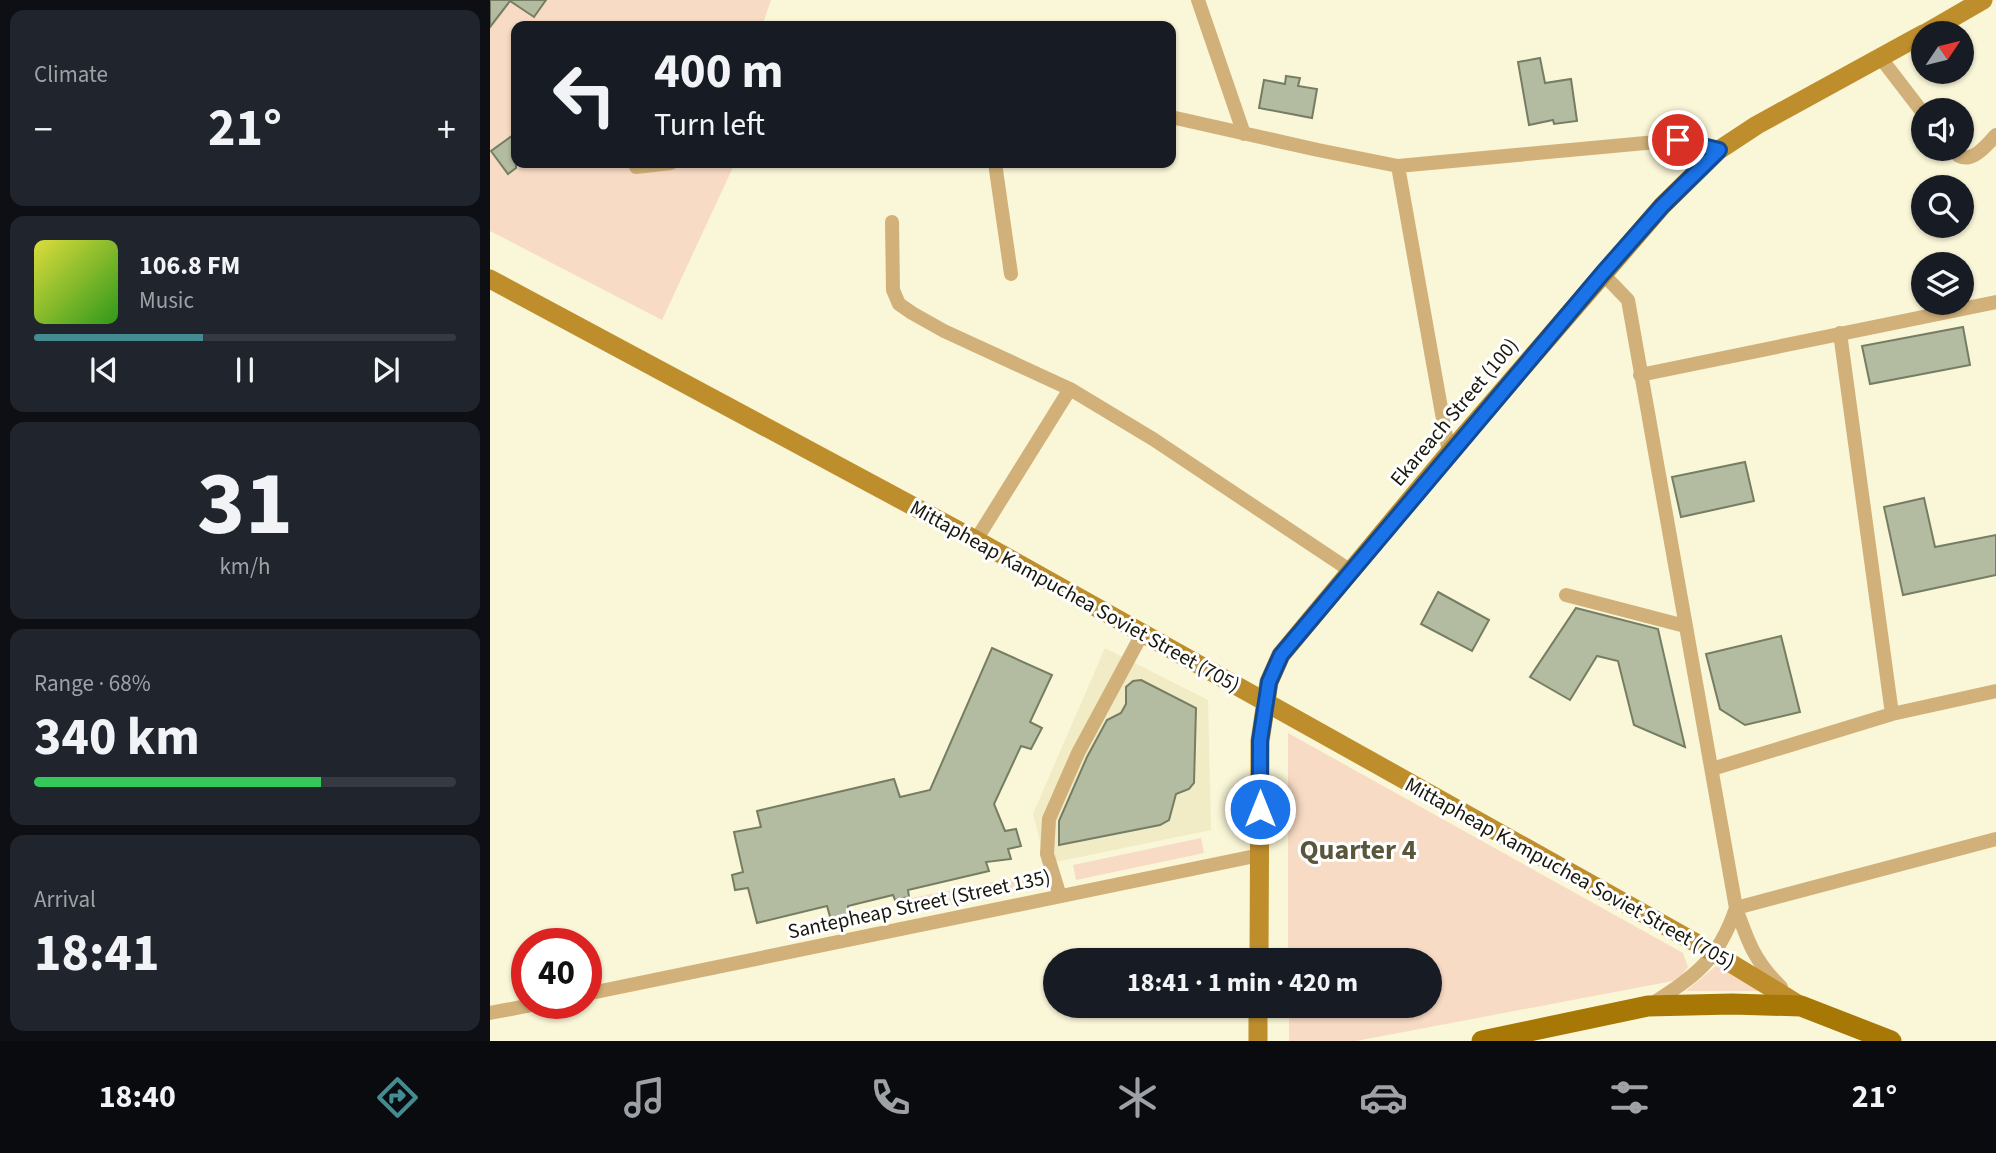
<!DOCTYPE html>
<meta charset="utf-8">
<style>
body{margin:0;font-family:"Source Sans 3",sans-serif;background:#20242c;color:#f1f3f6;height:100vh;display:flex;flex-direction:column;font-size:26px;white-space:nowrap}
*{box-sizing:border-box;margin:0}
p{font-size:23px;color:#9ea1a6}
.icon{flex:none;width:38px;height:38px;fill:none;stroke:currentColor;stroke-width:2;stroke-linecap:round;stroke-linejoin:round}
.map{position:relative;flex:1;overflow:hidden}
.panel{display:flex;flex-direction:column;gap:10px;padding:10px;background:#0d0f14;width:490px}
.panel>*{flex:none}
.top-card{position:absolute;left:21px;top:21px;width:665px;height:147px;border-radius:14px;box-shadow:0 2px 5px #0004;background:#171b24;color:#f1f3f6;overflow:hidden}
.needle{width:46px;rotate:55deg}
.buttons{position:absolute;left:1421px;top:21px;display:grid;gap:14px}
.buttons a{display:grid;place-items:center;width:63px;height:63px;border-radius:50%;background:#171b24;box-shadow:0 2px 5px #0004;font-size:35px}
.speed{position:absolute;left:21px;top:928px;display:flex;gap:14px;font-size:35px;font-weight:700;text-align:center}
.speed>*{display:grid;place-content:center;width:91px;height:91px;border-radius:50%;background:#171b24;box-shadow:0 2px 5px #0004;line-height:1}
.speed .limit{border:10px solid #d22;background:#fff;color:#111}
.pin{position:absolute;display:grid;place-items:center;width:60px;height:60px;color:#fff;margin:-30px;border:4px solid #fff;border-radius:50%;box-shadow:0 2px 7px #0007}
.me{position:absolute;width:77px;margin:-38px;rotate:0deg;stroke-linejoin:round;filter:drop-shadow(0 0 5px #0008)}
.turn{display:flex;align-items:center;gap:24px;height:147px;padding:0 28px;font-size:32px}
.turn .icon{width:91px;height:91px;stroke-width:2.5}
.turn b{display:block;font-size:49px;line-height:60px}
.big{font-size:52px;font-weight:700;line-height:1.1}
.panel .card{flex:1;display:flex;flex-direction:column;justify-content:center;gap:10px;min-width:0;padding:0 24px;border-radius:14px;background:#20242c}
.panel .dial{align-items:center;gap:0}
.dial b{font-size:91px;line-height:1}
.song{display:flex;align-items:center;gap:21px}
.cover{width:84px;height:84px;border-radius:10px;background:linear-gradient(135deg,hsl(60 70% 55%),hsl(110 70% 35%))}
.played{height:7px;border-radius:4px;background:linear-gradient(90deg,#448c91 40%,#363941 40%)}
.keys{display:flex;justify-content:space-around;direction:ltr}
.heat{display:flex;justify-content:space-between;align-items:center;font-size:38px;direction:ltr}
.charge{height:10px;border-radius:5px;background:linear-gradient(90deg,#34c759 68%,#363941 0)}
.trip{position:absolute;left:553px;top:948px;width:399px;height:70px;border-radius:35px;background:#171b24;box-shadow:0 2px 5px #0004;font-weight:700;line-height:70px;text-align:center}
.menu{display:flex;height:112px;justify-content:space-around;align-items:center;background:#090b0e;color:#9ea1a6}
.menu .icon{width:49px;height:49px}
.menu .on{color:#448c91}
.menu b{font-size:32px;color:#f1f3f6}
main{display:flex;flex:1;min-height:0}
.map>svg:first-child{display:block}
.built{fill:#f1ecc6}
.green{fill:#f8dbc4}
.building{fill:#b3bba0;stroke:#757d63;stroke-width:2}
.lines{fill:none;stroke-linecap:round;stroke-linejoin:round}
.street{stroke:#d1b179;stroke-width:14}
.secondary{stroke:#be8e2d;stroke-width:19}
.primary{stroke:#a77805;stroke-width:21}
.route-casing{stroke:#114b97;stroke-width:18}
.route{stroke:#1a73e8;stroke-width:12}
.labels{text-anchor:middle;stroke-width:6;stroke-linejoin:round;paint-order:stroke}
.street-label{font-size:21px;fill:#19180d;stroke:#fff}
.district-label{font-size:28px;font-weight:bold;fill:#5a563c;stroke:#fff}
</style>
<main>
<section class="panel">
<div class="card"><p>Climate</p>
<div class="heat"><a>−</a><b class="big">21°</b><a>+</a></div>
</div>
<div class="card">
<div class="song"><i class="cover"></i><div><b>106.8 FM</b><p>Music</p></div></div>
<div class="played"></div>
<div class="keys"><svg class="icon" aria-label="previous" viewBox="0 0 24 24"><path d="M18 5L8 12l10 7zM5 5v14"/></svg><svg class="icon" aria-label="pause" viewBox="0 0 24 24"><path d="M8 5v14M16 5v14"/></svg><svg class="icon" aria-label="next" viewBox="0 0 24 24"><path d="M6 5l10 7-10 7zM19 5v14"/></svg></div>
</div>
<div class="card dial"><b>31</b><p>km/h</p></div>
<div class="card"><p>Range · 68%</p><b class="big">340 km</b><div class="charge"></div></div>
<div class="card"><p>Arrival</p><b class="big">18:41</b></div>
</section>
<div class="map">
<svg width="1506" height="1041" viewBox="0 0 1506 1041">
<rect width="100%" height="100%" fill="#faf6d8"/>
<path class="built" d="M615,648L718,700L721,830L556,864L543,814Z"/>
<path class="green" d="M0,0H281L272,26H26V163H245L172,320L0,231Z
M798,733L1193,953L1198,967L1188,980L866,1041H799V1006H940V961H798Z
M711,838L714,853L586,880L583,865Z
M559,871L562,884L424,913L422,898Z
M1227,965L1272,991H1196Z"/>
<path class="building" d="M0,0H56L44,17L20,1L0,27Z
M1050,58L1055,83L1081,79L1087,121L1064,124L1063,120L1039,125L1028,62Z
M796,76L810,78L808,86L827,89L822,118L769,108L774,80L795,84Z
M26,133V168L18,174L1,151Z
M1473,327L1480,365L1380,384L1372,346Z
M1255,462L1264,501L1191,517L1182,477Z
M1434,498L1445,547L1506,535V575L1413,595L1394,507Z
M948,592L999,620L982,651L931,624Z
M1086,608L1168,629L1195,747L1144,725L1128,661L1107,656L1080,700L1040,677Z
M1291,636L1310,712L1255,725L1230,709L1216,654Z
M502,648L562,675L540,722L552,728L541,749L531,746L504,804L515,831L526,829L531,846L518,849L521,859L496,862L499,871L418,890L419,897L405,900L403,895L358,906L359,923L343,927L337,906L267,923L258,888L245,890L242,875L253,872L244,832L271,827L267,811L404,779L410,797L440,790Z
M651,680L706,708L704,783L699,789L686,794L679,820L670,825L569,845V821L597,757L617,720L631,713L636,704V687L643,681Z"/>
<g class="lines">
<path class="street" d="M708,0L754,134
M1390,57L1433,113
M681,117L828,150L908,166L1188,140L1229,150
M1461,149C1477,169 1494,149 1506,135
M505,163L521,274
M908,166L959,453
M146,167L181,163
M402,222L403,290L409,304L422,313L454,331L580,389L663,439L861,571
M1112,273L1138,300L1246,908C1258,942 1265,962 1291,987
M1350,333L1402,714
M1150,375L1506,302
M486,540L580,389
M1076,595L1195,626
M1222,769L1402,714L1506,691
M570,896L557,854L559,819L588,753L652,634
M96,994L770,855
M1160,1005C1205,976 1228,961 1246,908L1506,839
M0,1013L52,1003"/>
<path class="secondary" d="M1436,33L1493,0
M0,279L486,540L1224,953L1311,1006
M769,961L770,741L779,682L791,655L959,453L1172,206L1229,150L1267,125L1433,34
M768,1041V1006"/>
<path class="primary" d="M992,1041L1158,1006L1242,1004L1311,1006L1401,1041"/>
</g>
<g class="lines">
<defs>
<path id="route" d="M770,809V741L779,682L791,655L1112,274L1172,206L1229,150L1188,140"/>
</defs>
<use href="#route" class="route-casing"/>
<use href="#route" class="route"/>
</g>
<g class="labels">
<g class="street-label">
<text transform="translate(964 412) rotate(-50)" y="7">Ekareach Street (100)</text>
<text transform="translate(585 596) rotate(29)" y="7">Mittapheap Kampuchea Soviet Street (705)</text>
<text transform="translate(1080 873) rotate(29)" y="7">Mittapheap Kampuchea Soviet Street (705)</text>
<text transform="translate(429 904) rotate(-12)" y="7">Santepheap Street (Street 135)</text>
</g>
<g class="district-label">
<text x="868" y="859">Quarter 4</text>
</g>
</g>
</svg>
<div class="buttons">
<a><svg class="needle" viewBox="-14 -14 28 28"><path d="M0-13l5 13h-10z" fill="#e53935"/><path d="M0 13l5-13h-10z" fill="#9ea1a6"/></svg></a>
<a><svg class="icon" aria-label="sound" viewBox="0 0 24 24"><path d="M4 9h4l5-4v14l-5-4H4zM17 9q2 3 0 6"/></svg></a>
<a><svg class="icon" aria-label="search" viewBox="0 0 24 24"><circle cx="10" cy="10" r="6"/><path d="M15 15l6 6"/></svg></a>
<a><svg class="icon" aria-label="layers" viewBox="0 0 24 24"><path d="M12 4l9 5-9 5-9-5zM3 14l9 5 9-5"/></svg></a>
</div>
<div class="speed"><div class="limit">40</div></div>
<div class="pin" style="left:1188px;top:140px;background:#d93025"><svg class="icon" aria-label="arrive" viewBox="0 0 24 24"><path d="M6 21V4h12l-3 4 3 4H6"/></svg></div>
<svg class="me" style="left:770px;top:809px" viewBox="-20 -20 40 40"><circle r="17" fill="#1a73e8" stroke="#fff" stroke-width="3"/><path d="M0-11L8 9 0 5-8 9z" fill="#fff"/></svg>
<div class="trip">18:41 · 1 min · 420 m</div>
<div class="top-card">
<div class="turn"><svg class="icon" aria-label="left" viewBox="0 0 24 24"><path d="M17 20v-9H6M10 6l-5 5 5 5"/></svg><div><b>400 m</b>Turn left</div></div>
</div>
</div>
</main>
<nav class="menu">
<b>18:40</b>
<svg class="icon on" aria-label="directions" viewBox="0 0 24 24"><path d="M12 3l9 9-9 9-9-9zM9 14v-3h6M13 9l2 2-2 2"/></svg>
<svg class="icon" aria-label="music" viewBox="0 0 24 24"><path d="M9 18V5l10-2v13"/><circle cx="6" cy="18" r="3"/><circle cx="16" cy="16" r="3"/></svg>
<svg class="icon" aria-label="phone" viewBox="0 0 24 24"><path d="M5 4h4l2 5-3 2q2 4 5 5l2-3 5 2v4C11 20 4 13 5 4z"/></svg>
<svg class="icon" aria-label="climate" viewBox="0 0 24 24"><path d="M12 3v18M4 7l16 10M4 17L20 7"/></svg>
<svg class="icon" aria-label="car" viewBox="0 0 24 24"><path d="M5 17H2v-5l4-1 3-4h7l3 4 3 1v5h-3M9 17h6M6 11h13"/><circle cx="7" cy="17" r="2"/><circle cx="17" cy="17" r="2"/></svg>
<svg class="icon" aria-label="filters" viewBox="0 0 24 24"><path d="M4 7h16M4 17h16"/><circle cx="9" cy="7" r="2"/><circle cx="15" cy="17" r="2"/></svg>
<b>21°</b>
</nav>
